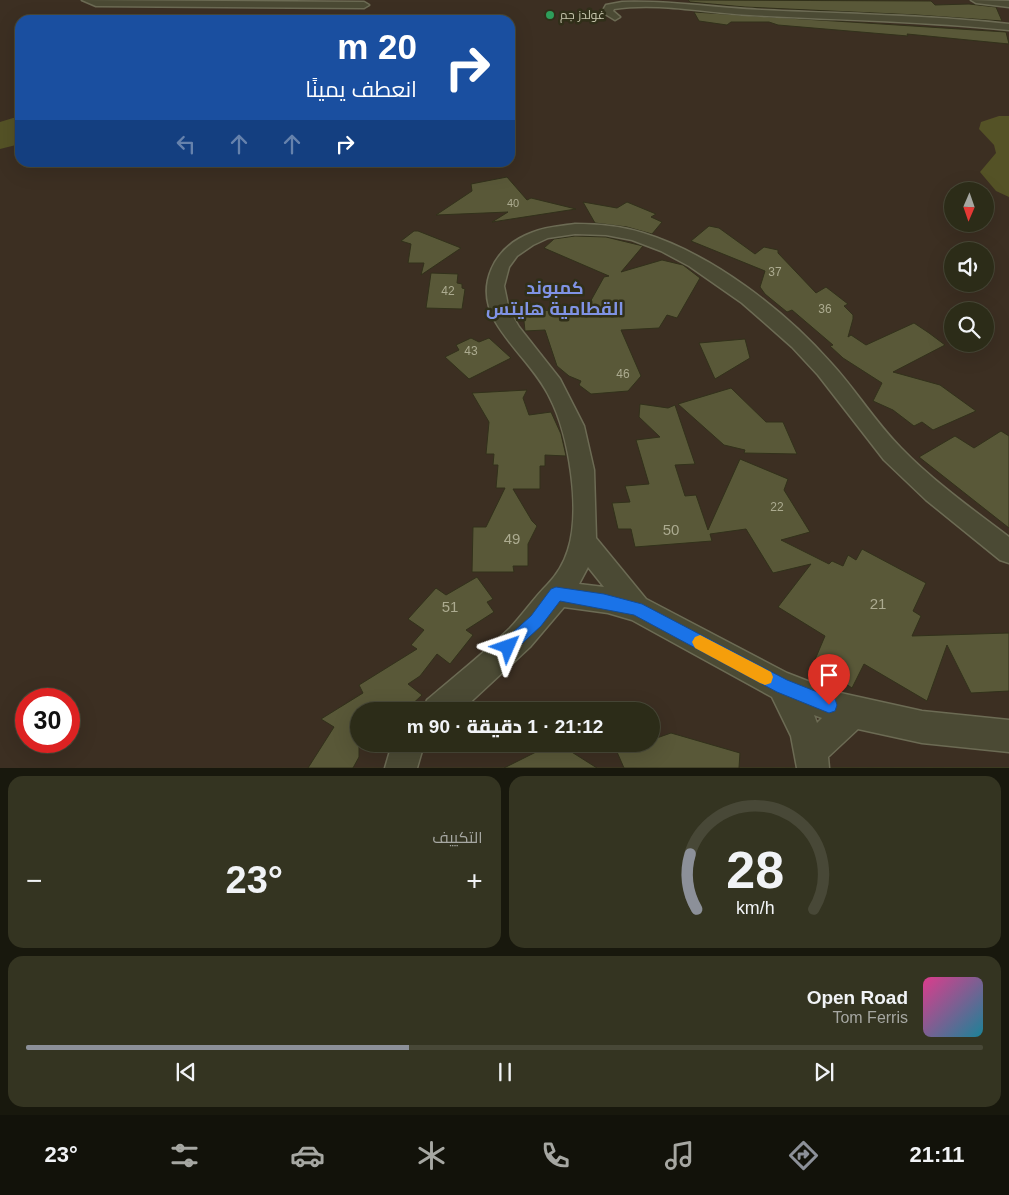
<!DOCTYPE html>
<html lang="ar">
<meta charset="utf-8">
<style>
body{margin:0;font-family:Arial,Cairo,sans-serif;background:#343421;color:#f1f3f6;direction:rtl;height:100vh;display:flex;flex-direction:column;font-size:19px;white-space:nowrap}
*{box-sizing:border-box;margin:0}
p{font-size:16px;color:#a6a7a2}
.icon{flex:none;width:28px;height:28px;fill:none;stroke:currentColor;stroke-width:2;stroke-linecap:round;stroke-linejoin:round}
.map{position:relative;height:768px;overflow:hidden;direction:ltr}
.panel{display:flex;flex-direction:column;gap:8px;padding:8px;background:#18180d;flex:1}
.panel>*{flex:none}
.banner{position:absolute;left:15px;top:15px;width:500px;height:152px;border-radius:15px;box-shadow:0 5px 20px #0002,0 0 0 1px #484837;direction:rtl;background:#1a4fa0;color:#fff;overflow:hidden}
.needle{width:32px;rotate:182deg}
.tools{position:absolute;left:944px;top:182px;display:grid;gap:10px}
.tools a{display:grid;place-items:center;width:50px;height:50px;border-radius:50%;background:#2c2c18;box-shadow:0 5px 20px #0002,0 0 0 1px #484837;font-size:25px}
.speed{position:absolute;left:15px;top:688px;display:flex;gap:10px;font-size:25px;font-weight:700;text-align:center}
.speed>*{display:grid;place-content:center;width:65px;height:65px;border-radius:50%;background:#2c2c18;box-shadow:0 5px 20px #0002,0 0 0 1px #484837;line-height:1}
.speed .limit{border:8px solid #d22;background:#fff;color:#111}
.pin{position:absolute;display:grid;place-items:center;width:42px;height:42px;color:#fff;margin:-51px -21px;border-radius:50% 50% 50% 0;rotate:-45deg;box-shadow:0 0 5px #0007}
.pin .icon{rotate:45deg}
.me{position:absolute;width:55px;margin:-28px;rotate:47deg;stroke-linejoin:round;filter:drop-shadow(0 0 4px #0008)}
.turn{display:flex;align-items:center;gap:18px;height:105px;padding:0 15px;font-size:22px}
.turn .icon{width:65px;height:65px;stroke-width:2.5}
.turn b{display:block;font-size:35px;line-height:42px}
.lanes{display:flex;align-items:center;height:48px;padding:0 15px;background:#0003;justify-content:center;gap:25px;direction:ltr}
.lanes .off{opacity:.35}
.big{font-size:38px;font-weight:800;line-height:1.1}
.panel .tile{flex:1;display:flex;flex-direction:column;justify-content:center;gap:8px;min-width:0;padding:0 18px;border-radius:15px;background:#343421}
.panel .dial{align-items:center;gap:0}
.dial svg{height:130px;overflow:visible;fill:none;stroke:#484837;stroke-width:7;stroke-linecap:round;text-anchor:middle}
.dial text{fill:#f1f3f6;stroke:none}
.song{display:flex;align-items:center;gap:15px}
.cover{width:60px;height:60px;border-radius:8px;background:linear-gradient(135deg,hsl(330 70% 55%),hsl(190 70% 35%))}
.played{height:5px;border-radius:2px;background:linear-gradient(90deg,#8c9099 40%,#484837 40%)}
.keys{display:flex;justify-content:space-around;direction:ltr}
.heat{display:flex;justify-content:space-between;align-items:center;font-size:28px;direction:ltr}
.panel .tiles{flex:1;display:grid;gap:8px;grid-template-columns:1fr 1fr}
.tile:last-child{grid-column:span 2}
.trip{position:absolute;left:350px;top:702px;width:310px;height:50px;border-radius:25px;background:#2c2c18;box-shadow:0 5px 20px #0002,0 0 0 1px #484837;font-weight:800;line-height:50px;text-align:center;direction:rtl}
.dock{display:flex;height:80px;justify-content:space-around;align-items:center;background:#12120a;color:#a6a7a2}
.dock .icon{width:35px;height:35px}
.dock .current{color:#8c9099}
.dock b{font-size:22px;color:#f1f3f6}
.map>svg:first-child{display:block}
.green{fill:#3c2f22;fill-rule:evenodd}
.water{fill:#545226}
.building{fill:#595838;stroke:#32311b}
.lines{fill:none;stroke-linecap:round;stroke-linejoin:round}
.minor-casing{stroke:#6c6b54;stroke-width:3}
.minor{fill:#4b4a34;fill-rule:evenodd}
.route{fill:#1a73e8;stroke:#114b97}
.slow{fill:#f59e0b}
.leisure-dot{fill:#2e9e5b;stroke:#302f19;stroke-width:2}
.labels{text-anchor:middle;stroke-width:5;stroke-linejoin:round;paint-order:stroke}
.far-number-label{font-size:11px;fill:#acab90}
.far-poi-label{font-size:12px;fill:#c8c7ae;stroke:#302f19;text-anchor:start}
.number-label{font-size:12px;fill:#acab90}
.near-number-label{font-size:15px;fill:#acab90}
.quarter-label{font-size:18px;font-weight:bold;fill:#8093e5;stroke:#302f19}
</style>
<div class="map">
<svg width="1009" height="768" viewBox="0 0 1009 768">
<rect width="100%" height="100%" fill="#3b3a20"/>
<path class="green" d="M0,0H1009V767L0,768ZM20,20H510V162H20ZM952,191H985V224H952ZM952,251H985V284H952ZM952,311H985V344H952ZM26,699H69V741H26ZM359,711H651V744H359Z"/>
<path class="water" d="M999,116H1009V197L996,191L980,172L996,153L994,145L979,129L981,122Z
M13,118H20V144L0,149V122Z"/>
<path class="building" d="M688,0L931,1L935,5L969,4L996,7L1002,21L917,15L745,7L690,2Z
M694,12L1006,32L1009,44L907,34L908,36L778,25L769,22H731L727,25L699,21Z
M507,177L527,200L531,198L576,209L492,222L508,212L436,215L472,191L471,184Z
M583,202L617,208L627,202L656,214L651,217L662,222L652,234L627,227L595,223Z
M709,226L719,228L755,254L764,247L778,250V253L816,293L826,287L848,304L844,306L853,315V319L848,337L851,335L866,345L914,323L929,333L945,345L893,372L940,385L976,411L933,430L922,422L914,426L893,410L873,401L882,383L843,358L830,346L833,345L792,310L787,312L765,294L760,287L765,271L691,241Z
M414,231H418L461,248L421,275L424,263H408L411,244L401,241Z
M575,236L606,237L643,246L621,272L662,260L683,265L700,278L677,318L667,315L659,328L621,330L641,376L628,391L591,394L579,385L581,381L569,376L557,366L545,330L525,331L523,311L572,310V305L589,304L604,277L609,276L544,248L554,239Z
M431,273L458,274L457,283L462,284V288L465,289L462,309L426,308Z
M471,338L479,342L489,338L511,358L469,379L445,357L459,350L456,345Z
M745,339L750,358L715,379L699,343Z
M731,388L766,422H783L797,454L744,453L745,450L724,445L678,404Z
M527,390L523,398L529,415L551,412L561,434L566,456L545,455V466H540V489H513L532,521L537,526L528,544V566H513L514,572H472L473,527H486L505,488H496L498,465H493L494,454H486L489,422L472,393Z
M640,404L668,408L675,405L695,464L675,465L685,496L696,495L708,530L740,459L788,479L784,490L810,532L781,540L829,564L832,561L843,566L848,555L856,560L862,549L926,583L913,611L921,616L912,636L1009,633V691L971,693L947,645L927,701L864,664L852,688L814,662L825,636L778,607L811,564L773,573L746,529L710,534L712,541L635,547L631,529H618L612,503L630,502L625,486L649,484L636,440L660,437L639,417Z
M1001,431L1009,436V528L919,457L955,436L974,448Z
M477,577L493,599L487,602L494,612L466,630L473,635L450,664L437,654L420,676L408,684L422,695L405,711H359V757L353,768H308L334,727L321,719L363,693L359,685L417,649L411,645L424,630L408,619L436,588L446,595Z
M671,733L740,753L739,768H624L617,752L640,744H651V740Z
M552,744H559L597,768H504Z"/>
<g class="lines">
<defs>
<path id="minor" d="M82,0L364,2L369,5L364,8L96,6Z
M971,0L1009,1V7L976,3Z
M622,2C669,0 716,8 762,10C845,14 927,15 1009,24V30C923,21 837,20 750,15C706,13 658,2 614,9L613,11L620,17L615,20L602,12L606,5Z
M575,224C598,224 621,226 643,233C712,254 784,310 831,363C856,390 875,422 901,448C933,481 972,509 1009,537V563L1000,560L926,500L884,460L818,375L792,347L742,303L689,266L661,251L632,240L606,235L575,234L548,238L533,245L517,256L509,267L504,286L509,310L519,327L560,379L584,426L594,470L596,538L646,599L787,673L836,692L922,711L1009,720V752L922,743L858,729L828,757L829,768H797L791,736L772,697L632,620L608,613L564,607L530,647L461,711H423L427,700C455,676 484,653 510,628C523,614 534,598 547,585C556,576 564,563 568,550C581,510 569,435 550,398C536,369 511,349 495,321C475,285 494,247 531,233C545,227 561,226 575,224ZM588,567L604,587L579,584ZM814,715L822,718L817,723Z
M392,744H424L417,768H385Z"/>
</defs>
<use href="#minor" class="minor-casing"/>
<use href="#minor" class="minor"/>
</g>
<path class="route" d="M556,587L604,594L642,604L787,680L835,699L837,705L835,711L829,713L777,692L634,615L560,601L541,626L513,652L508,654L503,652L500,647L503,641L531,616L551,589Z"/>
<path class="slow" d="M700,635L771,672L773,677L771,683L765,685L760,683L695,648L692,642L695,637Z"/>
<circle class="leisure-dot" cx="550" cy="15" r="5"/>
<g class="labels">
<g class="far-number-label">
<text x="513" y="207">40</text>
</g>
<g class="far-poi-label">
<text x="560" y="19">غولدز جم</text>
</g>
<g class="number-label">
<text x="775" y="276">37</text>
<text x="448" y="295">42</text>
<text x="825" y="313">36</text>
<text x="471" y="355">43</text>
<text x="623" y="378">46</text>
<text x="777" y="511">22</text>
</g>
<g class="near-number-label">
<text x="671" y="535">50</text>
<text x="512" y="544">49</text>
<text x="878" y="609">21</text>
<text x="450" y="612">51</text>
</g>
<g class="quarter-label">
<text x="555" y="294">كمبوند<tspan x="555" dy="21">القطامية هايتس</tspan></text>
</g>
</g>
</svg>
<div class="tools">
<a><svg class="needle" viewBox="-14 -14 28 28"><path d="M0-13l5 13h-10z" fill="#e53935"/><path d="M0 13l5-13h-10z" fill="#a6a7a2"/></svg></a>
<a><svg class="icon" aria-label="sound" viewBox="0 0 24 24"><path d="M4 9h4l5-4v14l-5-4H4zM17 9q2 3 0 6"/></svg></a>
<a><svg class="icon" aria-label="search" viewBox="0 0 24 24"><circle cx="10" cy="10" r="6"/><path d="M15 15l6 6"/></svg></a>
</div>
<div class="speed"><div class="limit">30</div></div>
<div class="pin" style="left:829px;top:705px;background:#d93025"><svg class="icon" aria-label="arrive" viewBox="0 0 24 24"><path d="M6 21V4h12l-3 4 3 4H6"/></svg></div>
<svg class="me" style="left:508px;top:647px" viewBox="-20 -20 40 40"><path d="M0-17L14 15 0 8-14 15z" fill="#1a73e8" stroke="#fff" stroke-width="4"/></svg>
<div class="trip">21:12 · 1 دقيقة · 90 m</div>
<div class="banner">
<div class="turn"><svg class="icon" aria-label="right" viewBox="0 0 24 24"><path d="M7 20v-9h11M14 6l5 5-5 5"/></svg><div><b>20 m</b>انعطف يمينًا</div></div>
<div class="lanes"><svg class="icon off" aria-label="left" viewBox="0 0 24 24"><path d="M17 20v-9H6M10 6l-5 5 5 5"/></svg><svg class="icon off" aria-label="ahead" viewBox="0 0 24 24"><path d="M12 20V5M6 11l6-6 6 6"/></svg><svg class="icon off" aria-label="ahead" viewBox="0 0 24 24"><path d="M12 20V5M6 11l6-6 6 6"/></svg><svg class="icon" aria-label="right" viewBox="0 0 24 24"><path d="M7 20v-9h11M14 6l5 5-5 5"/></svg></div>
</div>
</div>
<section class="panel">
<div class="tiles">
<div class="tile dial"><svg viewBox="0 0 100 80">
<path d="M14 69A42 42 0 1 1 86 69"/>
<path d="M14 69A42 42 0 0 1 10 35" stroke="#8c9099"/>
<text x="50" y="56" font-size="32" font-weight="700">28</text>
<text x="50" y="72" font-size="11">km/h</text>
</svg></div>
<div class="tile"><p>التكييف</p>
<div class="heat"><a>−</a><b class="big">23°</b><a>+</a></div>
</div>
<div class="tile">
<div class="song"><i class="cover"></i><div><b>Open Road</b><p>Tom Ferris</p></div></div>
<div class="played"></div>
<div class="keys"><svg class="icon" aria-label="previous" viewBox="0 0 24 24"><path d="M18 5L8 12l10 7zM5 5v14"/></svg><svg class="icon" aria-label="pause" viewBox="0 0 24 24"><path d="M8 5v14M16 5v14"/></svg><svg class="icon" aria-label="next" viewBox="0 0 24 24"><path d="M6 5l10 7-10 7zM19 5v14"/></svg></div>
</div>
</div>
</section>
<nav class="dock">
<b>21:11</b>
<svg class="icon current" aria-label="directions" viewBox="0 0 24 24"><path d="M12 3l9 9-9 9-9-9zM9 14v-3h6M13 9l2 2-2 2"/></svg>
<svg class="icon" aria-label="music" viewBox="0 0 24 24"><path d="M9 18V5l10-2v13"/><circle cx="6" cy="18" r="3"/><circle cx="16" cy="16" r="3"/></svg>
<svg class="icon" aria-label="phone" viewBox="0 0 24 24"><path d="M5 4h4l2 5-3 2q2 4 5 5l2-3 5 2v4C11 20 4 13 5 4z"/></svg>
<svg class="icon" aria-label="climate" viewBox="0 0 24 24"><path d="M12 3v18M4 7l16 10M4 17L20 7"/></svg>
<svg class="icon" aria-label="car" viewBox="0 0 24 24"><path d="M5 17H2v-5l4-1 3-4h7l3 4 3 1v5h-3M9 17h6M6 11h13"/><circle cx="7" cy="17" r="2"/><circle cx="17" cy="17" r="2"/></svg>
<svg class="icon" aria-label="filters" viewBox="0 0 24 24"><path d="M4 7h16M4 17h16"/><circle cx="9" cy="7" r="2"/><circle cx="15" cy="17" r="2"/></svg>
<b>23°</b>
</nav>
